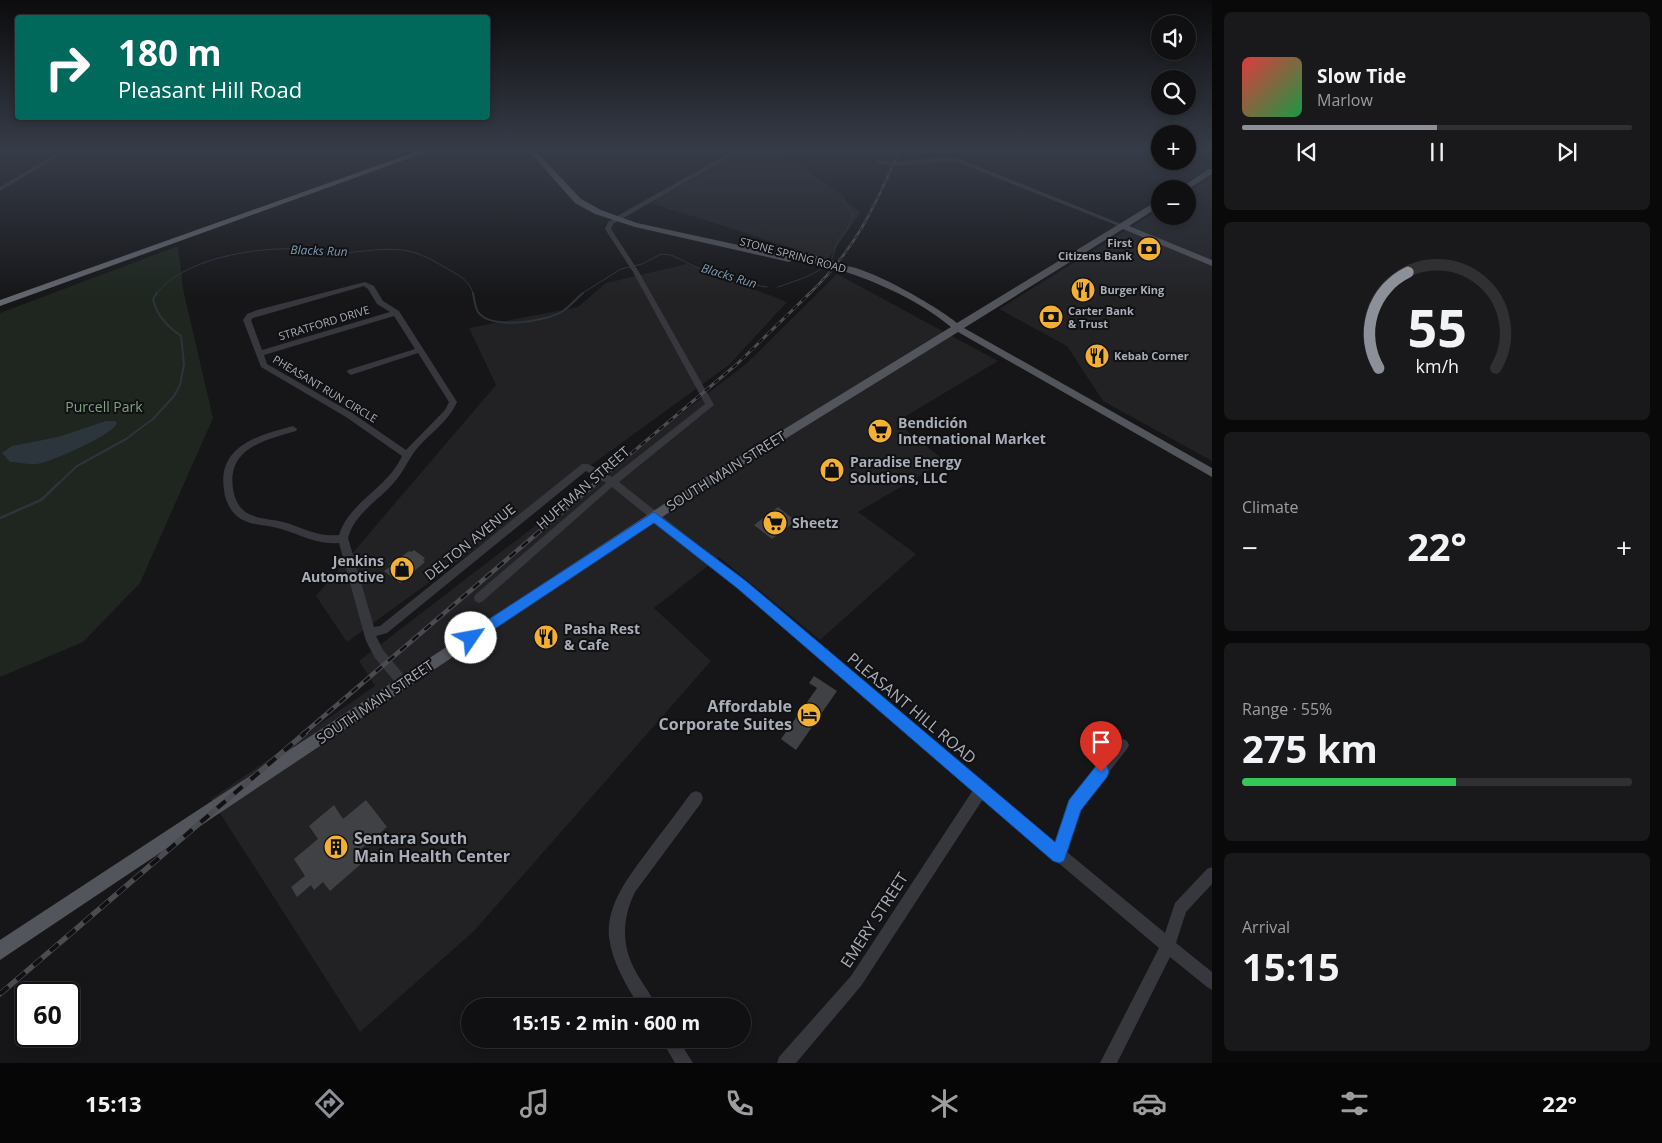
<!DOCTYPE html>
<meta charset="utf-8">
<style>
body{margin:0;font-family:"Open Sans",sans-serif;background:#19191b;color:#f1f3f6;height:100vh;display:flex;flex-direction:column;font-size:19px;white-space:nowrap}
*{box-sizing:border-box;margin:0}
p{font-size:16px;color:#9c9d9f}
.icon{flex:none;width:28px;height:28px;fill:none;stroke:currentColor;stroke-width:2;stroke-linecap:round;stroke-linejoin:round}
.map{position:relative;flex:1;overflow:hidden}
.sheet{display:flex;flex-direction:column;gap:12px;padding:12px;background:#09090a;width:450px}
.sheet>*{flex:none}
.hud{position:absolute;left:15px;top:15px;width:475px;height:105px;border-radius:5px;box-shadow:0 2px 8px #0003,0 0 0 1px #303032;background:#00695c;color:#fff;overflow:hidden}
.fabs{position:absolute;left:1151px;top:15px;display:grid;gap:10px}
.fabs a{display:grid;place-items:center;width:45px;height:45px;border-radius:50%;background:#101012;box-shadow:0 2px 8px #0003,0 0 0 1px #303032;font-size:25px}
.speed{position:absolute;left:15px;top:982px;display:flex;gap:10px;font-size:25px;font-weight:700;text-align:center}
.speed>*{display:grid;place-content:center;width:65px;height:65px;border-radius:50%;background:#101012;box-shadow:0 2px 8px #0003,0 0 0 1px #303032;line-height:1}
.speed .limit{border:2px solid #111;border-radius:8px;background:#fff;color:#111}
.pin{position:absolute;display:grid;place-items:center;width:42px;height:42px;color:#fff;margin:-51px -21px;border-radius:50% 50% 50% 0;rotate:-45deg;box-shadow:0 0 5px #0007}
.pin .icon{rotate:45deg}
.me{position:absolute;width:55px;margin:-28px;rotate:57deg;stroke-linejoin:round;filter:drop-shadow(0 0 4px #0008)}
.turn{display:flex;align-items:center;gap:18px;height:105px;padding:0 20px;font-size:22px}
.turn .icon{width:65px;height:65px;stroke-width:2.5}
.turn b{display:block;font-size:35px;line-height:42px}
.big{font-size:38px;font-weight:700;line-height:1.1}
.sheet .tile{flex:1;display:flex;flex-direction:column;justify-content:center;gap:8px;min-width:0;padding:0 18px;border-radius:8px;background:#19191b}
.sheet .dial{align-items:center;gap:0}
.dial svg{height:130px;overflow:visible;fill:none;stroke:#303032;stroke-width:7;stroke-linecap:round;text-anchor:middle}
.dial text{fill:#f1f3f6;stroke:none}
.song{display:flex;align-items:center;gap:15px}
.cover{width:60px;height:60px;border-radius:8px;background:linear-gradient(135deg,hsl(0 70% 55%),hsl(140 70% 35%))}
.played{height:5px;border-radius:2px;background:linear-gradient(90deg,#8c9099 50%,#303032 50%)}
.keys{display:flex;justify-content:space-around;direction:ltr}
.heat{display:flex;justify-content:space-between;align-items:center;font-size:28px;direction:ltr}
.charge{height:8px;border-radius:4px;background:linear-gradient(90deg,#34c759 55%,#303032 0)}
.trip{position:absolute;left:461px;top:998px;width:290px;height:50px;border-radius:25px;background:#101012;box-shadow:0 2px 8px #0003,0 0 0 1px #303032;font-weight:700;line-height:50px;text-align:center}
.dock{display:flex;height:80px;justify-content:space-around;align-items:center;background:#060607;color:#9c9d9f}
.dock .icon{width:35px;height:35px}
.dock .current{color:#8c9099}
.dock b{font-size:22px;color:#f1f3f6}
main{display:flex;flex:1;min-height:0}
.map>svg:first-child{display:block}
.built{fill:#222225}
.green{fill:#1e261f}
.water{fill:#2c353c}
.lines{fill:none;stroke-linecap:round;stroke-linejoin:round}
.stream-far2{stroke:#2c353c;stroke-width:1}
.stream-far1{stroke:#2c353c;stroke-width:2}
.stream{stroke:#2c353c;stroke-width:2.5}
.building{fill:#404145}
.minor{fill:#37383d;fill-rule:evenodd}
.major{fill:#53555c;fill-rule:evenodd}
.highway{fill:#63666e;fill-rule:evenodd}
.rail-far3-casing{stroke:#4a4c52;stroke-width:2.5}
.rail-far2-casing{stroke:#4a4c52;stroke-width:3}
.rail-far1-casing{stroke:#4a4c52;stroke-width:4.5}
.rail-casing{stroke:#4a4c52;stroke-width:5.5}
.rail-far3{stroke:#111113;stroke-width:1;stroke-dasharray:4.5;stroke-linecap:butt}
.rail-far2{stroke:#111113;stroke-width:2;stroke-dasharray:6;stroke-linecap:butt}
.rail-far1{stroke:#111113;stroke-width:2.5;stroke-dasharray:8;stroke-linecap:butt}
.rail{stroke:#111113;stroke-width:4;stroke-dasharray:11;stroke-linecap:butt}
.major-bridge{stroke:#53555c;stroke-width:8}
.route{fill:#1a73e8;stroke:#114b97}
.labels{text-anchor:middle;stroke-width:4;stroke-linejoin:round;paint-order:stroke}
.far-poi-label{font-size:11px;font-weight:bold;fill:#a8adb8;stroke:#111113;text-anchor:start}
.far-street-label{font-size:11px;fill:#a8adb8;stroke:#111113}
.far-water-label{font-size:12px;font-style:italic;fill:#7f9bb3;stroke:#111113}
.park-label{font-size:14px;fill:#7fa381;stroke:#111113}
.poi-label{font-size:14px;font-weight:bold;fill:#a8adb8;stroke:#111113;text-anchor:start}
.street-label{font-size:14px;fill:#a8adb8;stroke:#111113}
.near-poi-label{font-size:16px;font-weight:bold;fill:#a8adb8;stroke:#111113;text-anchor:end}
.near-street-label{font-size:16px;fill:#a8adb8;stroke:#111113}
</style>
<main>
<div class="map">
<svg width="1212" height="1063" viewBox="0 0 1212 1063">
<rect width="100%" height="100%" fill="#161618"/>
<path class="built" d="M745,150H779L861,212L828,259L650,203Z
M1212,177V461L1103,401L1067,346L999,309L1160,209V216H1188V192Z
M687,264L787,302L729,365L347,642L316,596L496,385L469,328L578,307L606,283Z
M837,274L998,361L896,422L945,461L858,512L916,554L820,640L719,557L654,608L711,661L474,931L360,1032L211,799L375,686L359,661L746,364Z"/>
<path class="green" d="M178,246L183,289L213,418L140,583L83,642L0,677V313Z"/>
<path class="water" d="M106,421H115L117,423C113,435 56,459 42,463C33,466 19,462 10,462L2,453L12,446L58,437Z"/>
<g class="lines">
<path class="stream-far2" d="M778,287C797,280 820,275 832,258C835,253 834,247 837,243C845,230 850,229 853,213L845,204L843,196L799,167L791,156L782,150
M156,294C182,259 255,247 296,249C305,249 314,252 323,253C349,255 376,247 402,250C420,252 436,262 451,271C461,276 471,283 473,294
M581,294L621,269L642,264L661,254L671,255L696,267L744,283L767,287"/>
<path class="stream-far1" d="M473,293C474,299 475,307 478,312C491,330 546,322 563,311C570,306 576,299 583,293
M58,484L77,466L126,439L153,419L174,396L180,385L184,364L181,336C167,326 157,316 153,299L157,293"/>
<path class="stream" d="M0,518L41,500L59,483"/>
</g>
<path class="building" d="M778,507L796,521L772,539L754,525Z
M414,550L425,558L423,560L425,562L400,583L384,571L391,566L389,564L398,557L400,558L409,551L411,552Z
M814,676L837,691L796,750L781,739L817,688L809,683Z
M366,800L387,827L354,855L361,864L330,891L323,882L314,890L311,885L297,897L291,887L305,876L294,859L318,839L309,826L334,805L343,819Z"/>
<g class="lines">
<path class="minor" d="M62,150H69L0,191V187Z
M735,150H742L613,224L611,229L639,272L714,405L619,482L745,582L982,782L987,783L988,786L1056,843L1070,800L1119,741L1123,739L1127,741L1129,745L1127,749L1080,809L1067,852L1165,933L1175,903L1207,869L1212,867V884L1186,912L1176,943L1212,972V990L1207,987L1170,957L1117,1063H1100L1159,948L983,799L861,986L796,1063H777L779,1057L851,976L973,790L737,588L612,487L483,601L479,603L475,601L474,598L475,595L606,483L586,471L387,633L376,636L383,650L407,679L409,683L407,687L403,688L399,687L375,658L366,641L339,543C317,545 302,535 281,529C268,525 253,526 241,519C231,513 225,501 224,490C217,446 259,435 293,426L297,429L296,431C265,440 227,448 233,489C235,500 239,509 249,514C260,520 275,519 287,523C305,529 319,537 339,535C349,502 388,488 402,456L346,417L261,367L243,320L247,314L257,310L365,282L374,286L383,301L399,311L457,402C447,425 423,437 411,457C403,470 400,477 389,488C373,504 354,516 348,538L374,627L380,626L582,464H588L612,477L705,404L633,272L605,229L608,222L626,211ZM364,286L368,289L377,304L390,312L262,350L251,320L253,318ZM394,316L415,349L348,370L347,372L351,375L354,374L418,353L449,402L445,410L406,450L352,413L267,364L264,355Z
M943,157L960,159L1126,226L1121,227L957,162C935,160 892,171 874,162L877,160L898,162Z
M696,791L701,793L703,798L701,803L635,892C622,919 621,945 636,972C642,983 651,994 656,1006H639C626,985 612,962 609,937C606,901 633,872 652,845C665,828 678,811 691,793Z
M661,1039H678L693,1063H675Z"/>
<path class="major" d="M528,150H535L581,199L601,210L637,223L789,256L793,259L789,262L635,227L595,214L575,203Z
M1209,169H1212V174L1188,189H1179Z
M1157,201H1160V206L1129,226L1212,260V266L1123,229L964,328L1212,468V477L958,332L701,491L0,960V940L693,485L951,327C918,300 880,283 840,270V266C863,263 939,308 957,323Z"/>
<path class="highway" d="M421,150H432L0,306V300Z"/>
<defs>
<path id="rail-far3" d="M809,294C855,250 874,208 900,150"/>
<path id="rail-far2" d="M595,484L737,364L810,293"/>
<path id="rail-far1" d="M303,734L596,483"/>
<path id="rail" d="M0,994L305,733"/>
</defs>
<use href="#rail-far3" class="rail-far3-casing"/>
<use href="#rail-far2" class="rail-far2-casing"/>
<use href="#rail-far1" class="rail-far1-casing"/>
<use href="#rail" class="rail-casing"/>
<use href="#rail-far3" class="rail-far3"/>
<use href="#rail-far2" class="rail-far2"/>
<use href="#rail-far1" class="rail-far1"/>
<use href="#rail" class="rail"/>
<path class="major-bridge" d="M793,253L843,268"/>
</g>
<linearGradient id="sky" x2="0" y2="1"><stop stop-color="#0c0c0d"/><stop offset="0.5" stop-color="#363c48"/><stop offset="1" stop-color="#363c48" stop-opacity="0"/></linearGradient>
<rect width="1212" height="299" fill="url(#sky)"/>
<path class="route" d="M654,512L746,581L1055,842L1069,800L1096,766L1101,764L1107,766L1109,772L1107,777L1081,810L1064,861L1059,863L1053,861L737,588L654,523L475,642L471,643L466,642L464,638L466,634Z"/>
<defs>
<symbol id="bank-disc" viewBox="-11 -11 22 22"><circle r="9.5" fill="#f2b134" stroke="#111113"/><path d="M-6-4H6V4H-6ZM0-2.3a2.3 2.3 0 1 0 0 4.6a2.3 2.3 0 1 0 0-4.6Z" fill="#111"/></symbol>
<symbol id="restaurant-disc" viewBox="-11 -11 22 22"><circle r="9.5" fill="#f2b134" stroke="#111113"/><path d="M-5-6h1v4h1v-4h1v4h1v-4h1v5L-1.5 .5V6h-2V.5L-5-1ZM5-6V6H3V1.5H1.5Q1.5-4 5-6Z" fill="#111"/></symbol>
<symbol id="supermarket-disc" viewBox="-11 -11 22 22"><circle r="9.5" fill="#f2b134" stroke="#111113"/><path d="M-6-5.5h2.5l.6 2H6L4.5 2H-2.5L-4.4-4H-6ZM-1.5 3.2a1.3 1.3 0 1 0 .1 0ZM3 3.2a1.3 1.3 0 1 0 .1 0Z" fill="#111"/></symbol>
<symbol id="shop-disc" viewBox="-11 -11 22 22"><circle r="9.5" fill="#f2b134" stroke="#111113"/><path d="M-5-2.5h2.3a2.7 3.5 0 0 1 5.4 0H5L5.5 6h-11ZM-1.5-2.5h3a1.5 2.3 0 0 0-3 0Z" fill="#111"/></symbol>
<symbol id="hotel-disc" viewBox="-11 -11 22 22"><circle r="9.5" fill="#f2b134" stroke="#111113"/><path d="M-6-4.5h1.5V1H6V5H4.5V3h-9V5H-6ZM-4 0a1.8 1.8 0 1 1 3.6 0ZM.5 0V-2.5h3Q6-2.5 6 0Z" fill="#111"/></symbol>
<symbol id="building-disc" viewBox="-11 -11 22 22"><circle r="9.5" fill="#f2b134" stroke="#111113"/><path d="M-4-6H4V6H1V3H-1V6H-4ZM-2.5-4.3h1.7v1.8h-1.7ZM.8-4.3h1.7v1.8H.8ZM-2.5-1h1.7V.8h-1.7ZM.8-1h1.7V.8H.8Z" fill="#111"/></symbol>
</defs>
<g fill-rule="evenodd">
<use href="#bank-disc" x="1135" y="235" width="28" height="28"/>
<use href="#restaurant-disc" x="1069" y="276" width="28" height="28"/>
<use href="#bank-disc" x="1037" y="303" width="28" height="28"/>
<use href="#restaurant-disc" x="1083" y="342" width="28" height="28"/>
<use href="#supermarket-disc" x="866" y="417" width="28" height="28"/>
<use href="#shop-disc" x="818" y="456" width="28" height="28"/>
<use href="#supermarket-disc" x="761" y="509" width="28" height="28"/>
<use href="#shop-disc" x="388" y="555" width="28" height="28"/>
<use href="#restaurant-disc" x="532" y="623" width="28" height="28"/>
<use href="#hotel-disc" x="795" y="701" width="28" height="28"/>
<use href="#building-disc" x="322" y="833" width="28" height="28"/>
</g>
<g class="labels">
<g class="far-poi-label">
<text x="1132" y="247" text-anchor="end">First<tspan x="1132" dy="13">Citizens Bank</tspan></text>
<text x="1100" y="294">Burger King</text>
<text x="1068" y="315">Carter Bank<tspan x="1068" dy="13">&amp; Trust</tspan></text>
<text x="1114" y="360">Kebab Corner</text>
</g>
<g class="far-street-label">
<text transform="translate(793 255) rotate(15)" y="4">STONE SPRING ROAD</text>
<text transform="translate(324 323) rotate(-17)" y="4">STRATFORD DRIVE</text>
<text transform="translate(325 389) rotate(31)" y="4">PHEASANT RUN CIRCLE</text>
</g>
<g class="far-water-label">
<text transform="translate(319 251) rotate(2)" y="4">Blacks Run</text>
<text transform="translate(729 276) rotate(17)" y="4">Blacks Run</text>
</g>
<g class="park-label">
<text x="104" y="412">Purcell Park</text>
</g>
<g class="poi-label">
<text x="898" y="428">Bendición<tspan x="898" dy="16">International Market</tspan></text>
<text x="850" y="467">Paradise Energy<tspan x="850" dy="16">Solutions, LLC</tspan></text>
<text x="792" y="528">Sheetz</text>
<text x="384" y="566" text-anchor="end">Jenkins<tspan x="384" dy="16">Automotive</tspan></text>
<text x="564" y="634">Pasha Rest<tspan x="564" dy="16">&amp; Cafe</tspan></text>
</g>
<g class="street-label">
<text transform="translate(726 471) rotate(-32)" y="5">SOUTH MAIN STREET</text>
<text transform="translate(583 488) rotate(-41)" y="5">HUFFMAN STREET</text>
<text transform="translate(470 542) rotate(-39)" y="5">DELTON AVENUE</text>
<text transform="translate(375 702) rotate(-34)" y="5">SOUTH MAIN STREET</text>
</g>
<g class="near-poi-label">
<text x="792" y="712">Affordable<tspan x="792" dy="18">Corporate Suites</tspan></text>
<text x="354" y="844" text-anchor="start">Sentara South<tspan x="354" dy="18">Main Health Center</tspan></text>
</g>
<g class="near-street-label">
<text transform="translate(912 708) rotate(40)" y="6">PLEASANT HILL ROAD</text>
<text transform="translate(874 920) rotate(-57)" y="6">EMERY STREET</text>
</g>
</g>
</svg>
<div class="fabs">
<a><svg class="icon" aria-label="sound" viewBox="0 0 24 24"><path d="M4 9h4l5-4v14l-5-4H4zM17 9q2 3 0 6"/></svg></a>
<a><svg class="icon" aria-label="search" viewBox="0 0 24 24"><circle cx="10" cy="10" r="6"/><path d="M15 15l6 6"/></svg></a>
<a>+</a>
<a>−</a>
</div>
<div class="speed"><div class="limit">60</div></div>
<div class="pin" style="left:1101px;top:772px;background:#d93025"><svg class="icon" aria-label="arrive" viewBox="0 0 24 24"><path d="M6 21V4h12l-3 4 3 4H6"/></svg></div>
<svg class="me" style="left:471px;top:638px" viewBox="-20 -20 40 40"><circle r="19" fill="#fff"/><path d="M0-13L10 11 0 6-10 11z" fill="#1a73e8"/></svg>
<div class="trip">15:15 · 2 min · 600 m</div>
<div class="hud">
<div class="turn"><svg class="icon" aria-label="right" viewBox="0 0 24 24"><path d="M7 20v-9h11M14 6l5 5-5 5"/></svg><div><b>180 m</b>Pleasant Hill Road</div></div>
</div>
</div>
<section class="sheet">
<div class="tile">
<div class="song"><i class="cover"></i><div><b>Slow Tide</b><p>Marlow</p></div></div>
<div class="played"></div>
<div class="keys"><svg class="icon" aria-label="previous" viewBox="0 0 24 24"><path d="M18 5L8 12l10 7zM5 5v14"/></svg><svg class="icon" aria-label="pause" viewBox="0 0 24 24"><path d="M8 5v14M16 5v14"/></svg><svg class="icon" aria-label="next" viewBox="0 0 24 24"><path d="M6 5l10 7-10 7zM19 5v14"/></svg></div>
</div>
<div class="tile dial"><svg viewBox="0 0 100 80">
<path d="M14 69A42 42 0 1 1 86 69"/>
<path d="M14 69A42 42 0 0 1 32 10" stroke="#8c9099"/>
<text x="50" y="56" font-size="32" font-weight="700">55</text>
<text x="50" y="72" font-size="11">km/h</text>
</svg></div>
<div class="tile"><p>Climate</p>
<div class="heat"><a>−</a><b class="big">22°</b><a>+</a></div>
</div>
<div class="tile"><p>Range · 55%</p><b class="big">275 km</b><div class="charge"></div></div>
<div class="tile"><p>Arrival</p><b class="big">15:15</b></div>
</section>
</main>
<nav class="dock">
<b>15:13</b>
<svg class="icon current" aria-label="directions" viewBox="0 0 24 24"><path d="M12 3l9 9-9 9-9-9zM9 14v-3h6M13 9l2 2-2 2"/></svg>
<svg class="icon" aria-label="music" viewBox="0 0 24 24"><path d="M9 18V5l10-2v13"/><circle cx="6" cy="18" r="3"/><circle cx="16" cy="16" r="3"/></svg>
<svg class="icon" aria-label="phone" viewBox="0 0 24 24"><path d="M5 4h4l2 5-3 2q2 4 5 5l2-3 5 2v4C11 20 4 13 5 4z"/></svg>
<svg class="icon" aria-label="climate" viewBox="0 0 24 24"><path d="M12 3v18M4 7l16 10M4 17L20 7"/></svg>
<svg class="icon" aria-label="car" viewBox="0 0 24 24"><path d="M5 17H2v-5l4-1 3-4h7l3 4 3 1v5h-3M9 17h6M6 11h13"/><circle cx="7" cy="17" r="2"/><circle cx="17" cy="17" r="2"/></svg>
<svg class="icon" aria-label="filters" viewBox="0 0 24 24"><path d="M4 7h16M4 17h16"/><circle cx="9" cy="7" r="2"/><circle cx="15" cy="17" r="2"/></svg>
<b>22°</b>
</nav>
